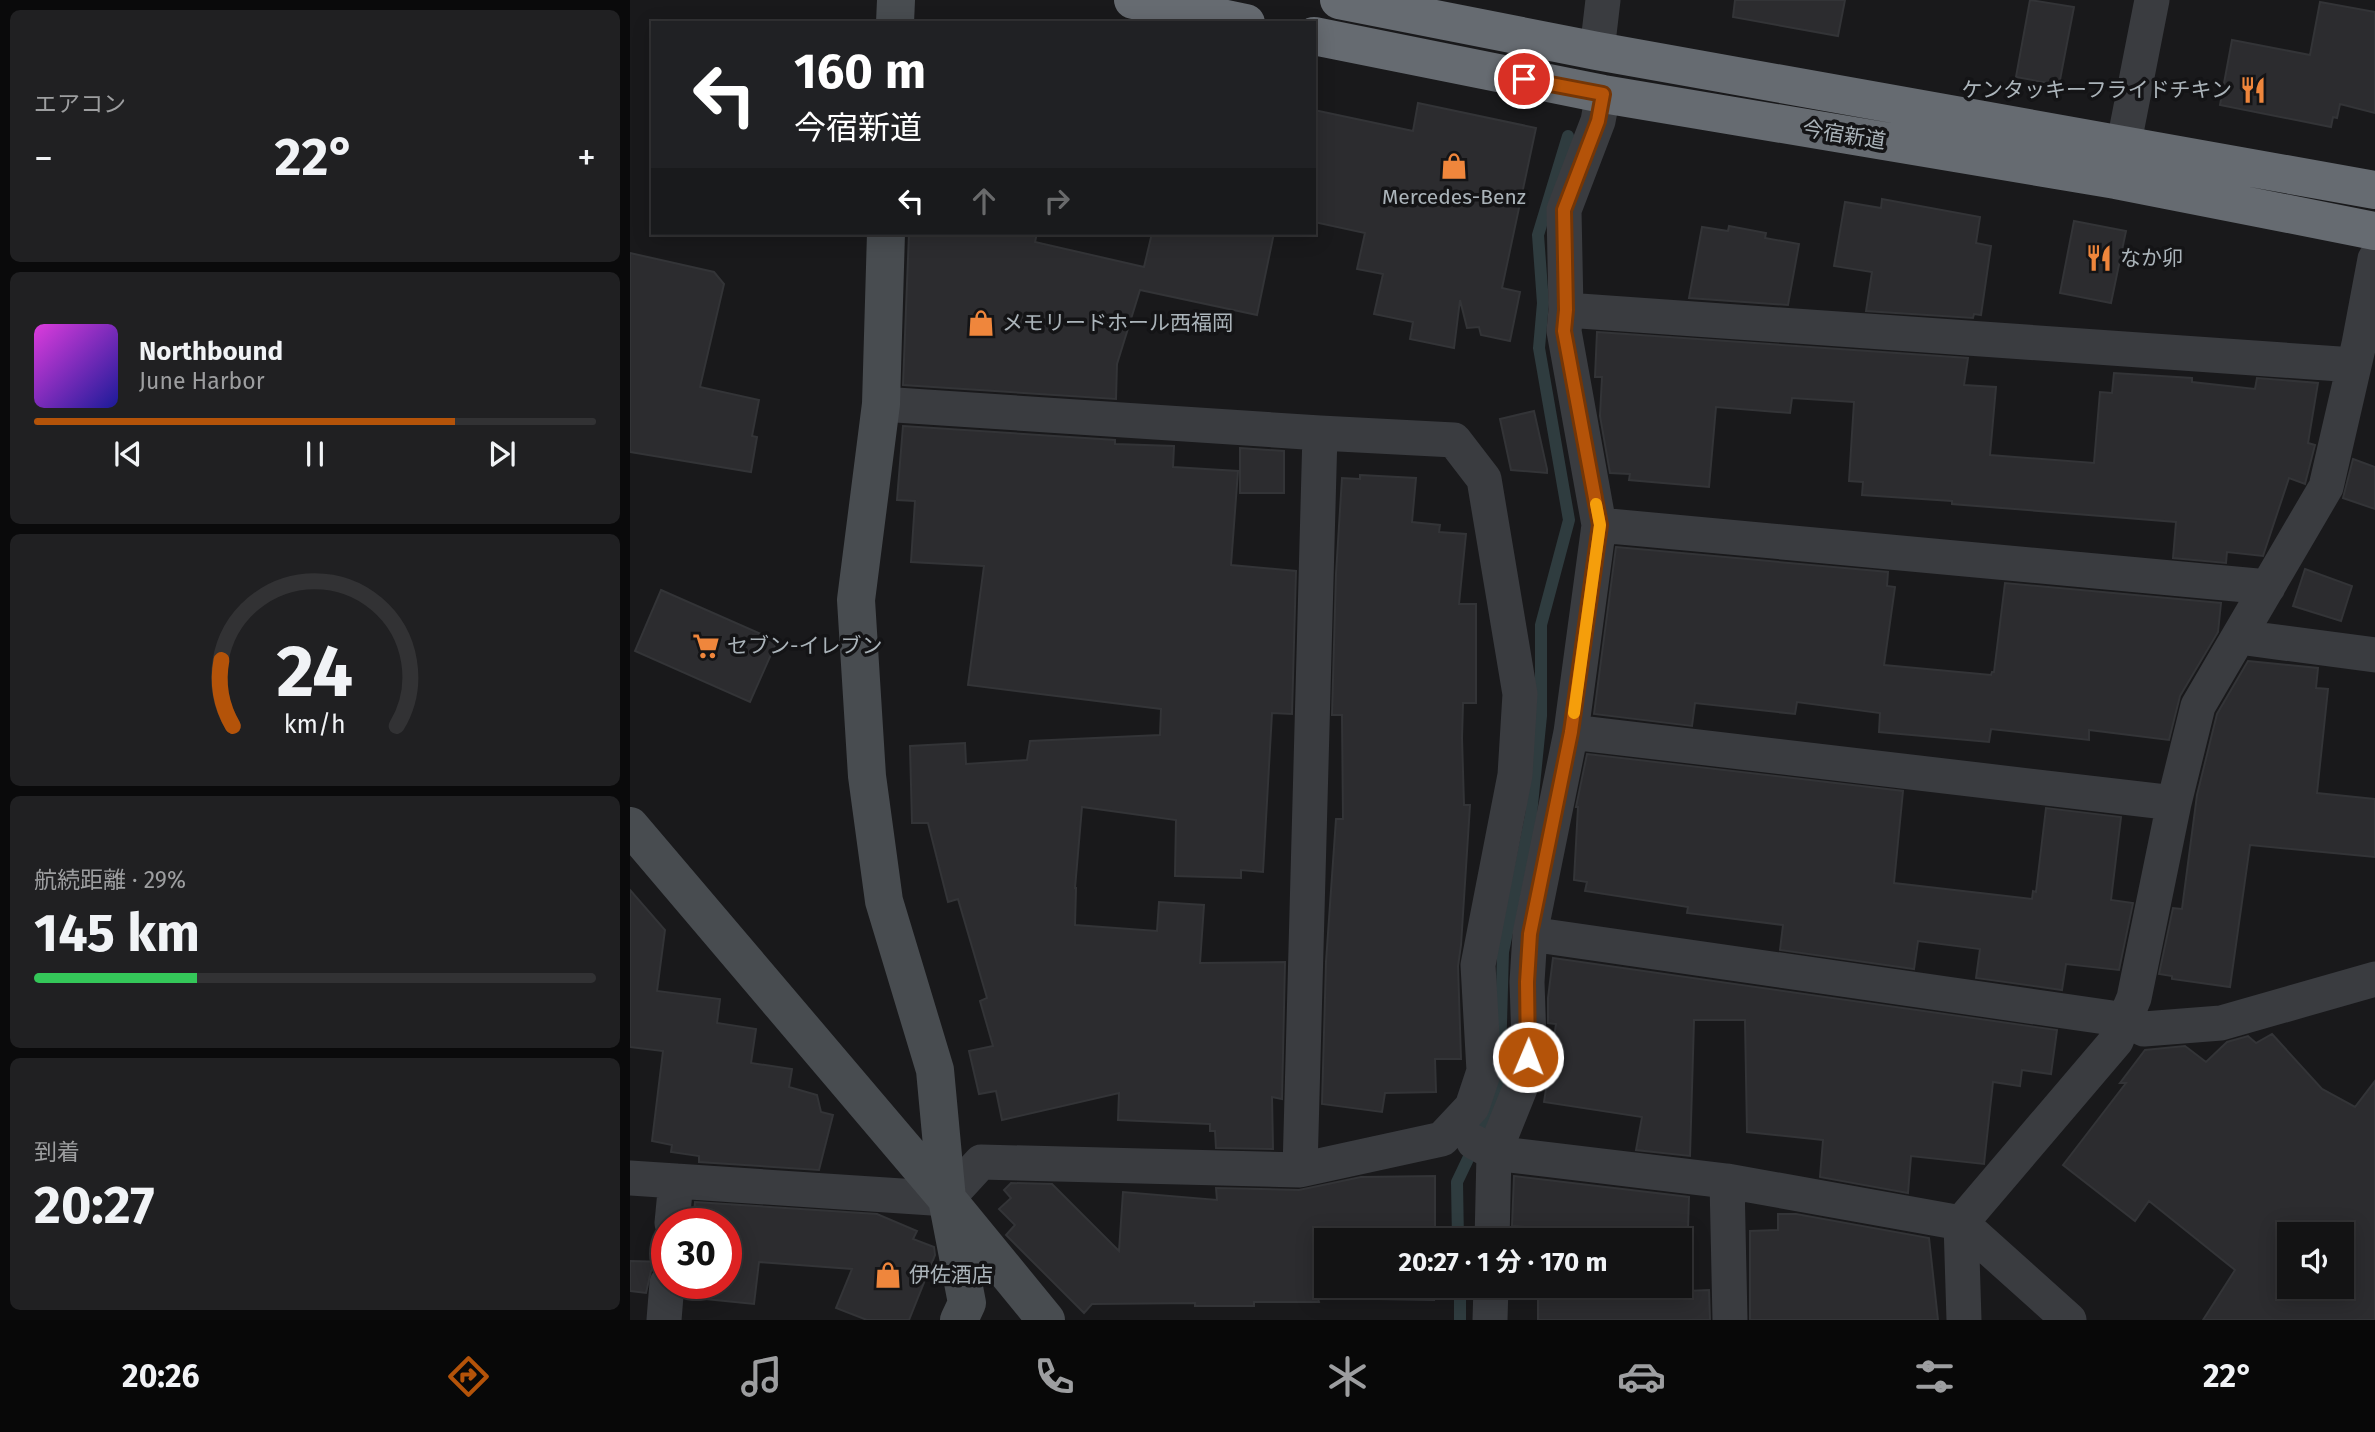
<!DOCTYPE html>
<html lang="ja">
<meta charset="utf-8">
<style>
body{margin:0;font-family:"Fira Sans","Noto Sans JP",sans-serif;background:#202022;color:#f1f3f6;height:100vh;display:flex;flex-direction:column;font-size:26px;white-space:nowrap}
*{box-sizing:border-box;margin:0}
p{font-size:23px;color:#9d9ea0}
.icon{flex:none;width:38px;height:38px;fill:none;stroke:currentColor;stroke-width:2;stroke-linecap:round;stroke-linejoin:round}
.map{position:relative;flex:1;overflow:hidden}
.drawer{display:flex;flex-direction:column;gap:10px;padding:10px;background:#0a0a0b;width:630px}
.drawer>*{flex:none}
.top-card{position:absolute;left:21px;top:21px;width:665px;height:214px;border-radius:0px;box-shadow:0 4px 18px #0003,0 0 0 2px #323234;background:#202124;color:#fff;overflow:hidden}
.tools{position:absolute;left:1647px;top:1222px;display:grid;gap:14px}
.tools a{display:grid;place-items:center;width:77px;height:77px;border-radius:0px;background:#131314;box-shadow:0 4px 18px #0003,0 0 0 2px #323234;font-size:35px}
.speed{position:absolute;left:21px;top:1208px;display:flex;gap:14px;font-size:35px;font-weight:700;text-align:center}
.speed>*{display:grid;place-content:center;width:91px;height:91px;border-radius:50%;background:#131314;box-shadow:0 4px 18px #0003,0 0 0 2px #323234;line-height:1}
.speed .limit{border:10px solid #d22;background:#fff;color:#111}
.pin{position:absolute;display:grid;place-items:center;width:60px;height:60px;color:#fff;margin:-30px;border:4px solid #fff;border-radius:50%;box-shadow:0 2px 7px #0007}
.me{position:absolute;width:77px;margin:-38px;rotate:1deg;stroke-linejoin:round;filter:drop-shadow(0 0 5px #0008)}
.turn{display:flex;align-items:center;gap:24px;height:147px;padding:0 28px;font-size:32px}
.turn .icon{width:91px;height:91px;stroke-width:2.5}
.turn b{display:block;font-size:49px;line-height:60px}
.lanes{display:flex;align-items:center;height:66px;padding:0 28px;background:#0003;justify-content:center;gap:35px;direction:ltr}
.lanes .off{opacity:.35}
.big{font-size:52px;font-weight:700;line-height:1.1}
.drawer .widget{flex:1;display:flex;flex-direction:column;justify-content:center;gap:10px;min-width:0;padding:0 24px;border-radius:10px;background:#202022}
.drawer .dial{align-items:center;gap:0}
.dial svg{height:182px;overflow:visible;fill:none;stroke:#323234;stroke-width:7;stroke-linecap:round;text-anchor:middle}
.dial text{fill:#f1f3f6;stroke:none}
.song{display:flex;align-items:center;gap:21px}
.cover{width:84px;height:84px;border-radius:10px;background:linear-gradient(135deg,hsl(300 70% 55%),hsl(240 70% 35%))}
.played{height:7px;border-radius:4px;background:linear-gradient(90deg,#b45309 75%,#323234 75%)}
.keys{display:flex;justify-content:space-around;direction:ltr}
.heat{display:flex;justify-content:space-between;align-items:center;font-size:38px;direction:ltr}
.charge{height:10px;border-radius:5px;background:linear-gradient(90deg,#34c759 29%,#323234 0)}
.trip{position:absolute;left:684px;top:1228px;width:378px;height:70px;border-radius:0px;background:#131314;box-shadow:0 4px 18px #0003,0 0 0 2px #323234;font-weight:700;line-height:70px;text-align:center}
.menu{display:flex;height:112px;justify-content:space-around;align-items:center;background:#080808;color:#9d9ea0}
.menu .icon{width:49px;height:49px}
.menu .active{color:#b45309}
.menu b{font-size:32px;color:#f1f3f6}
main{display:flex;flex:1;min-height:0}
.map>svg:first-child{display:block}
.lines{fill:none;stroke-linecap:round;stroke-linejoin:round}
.stream{stroke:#2f3c3f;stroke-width:12}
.building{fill:#2c2c2f;stroke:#333437;stroke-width:2;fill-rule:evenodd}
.street{stroke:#3a3c40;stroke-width:35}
.secondary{stroke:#484c50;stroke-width:38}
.highway{stroke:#666b71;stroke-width:38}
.route-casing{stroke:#753606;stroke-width:18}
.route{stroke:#b45309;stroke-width:12}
.slow{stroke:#f59e0b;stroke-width:12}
.labels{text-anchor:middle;stroke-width:7;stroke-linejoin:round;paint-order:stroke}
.poi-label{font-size:21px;fill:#abb4ba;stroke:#141416;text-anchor:start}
.street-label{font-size:21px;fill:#abb4ba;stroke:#141416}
</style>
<main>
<section class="drawer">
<div class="widget"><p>エアコン</p>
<div class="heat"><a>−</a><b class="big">22°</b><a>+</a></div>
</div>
<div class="widget">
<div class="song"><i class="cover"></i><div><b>Northbound</b><p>June Harbor</p></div></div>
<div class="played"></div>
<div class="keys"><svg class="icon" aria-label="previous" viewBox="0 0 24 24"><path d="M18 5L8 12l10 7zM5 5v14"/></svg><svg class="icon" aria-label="pause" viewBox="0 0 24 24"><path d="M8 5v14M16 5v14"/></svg><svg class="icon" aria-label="next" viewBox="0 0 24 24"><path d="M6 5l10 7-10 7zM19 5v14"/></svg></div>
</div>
<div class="widget dial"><svg viewBox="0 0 100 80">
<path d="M14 69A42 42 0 1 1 86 69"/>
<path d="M14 69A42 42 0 0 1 9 40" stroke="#b45309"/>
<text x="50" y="56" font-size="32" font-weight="700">24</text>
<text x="50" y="72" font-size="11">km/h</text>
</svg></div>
<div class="widget"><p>航続距離 · 29%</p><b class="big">145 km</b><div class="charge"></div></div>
<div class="widget"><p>到着</p><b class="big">20:27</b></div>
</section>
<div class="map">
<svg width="1745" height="1320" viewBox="0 0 1745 1320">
<rect width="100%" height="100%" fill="#19191b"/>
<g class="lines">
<path class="stream" d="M828,1241L827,1182L869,1094L873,952L901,815L911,716V625L939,520L909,348L913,303L908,235L938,136
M830,1286V1320"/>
</g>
<path class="building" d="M1105,0H1215L1208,36L1103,17Z
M1400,0L1444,7L1429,85L1386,77Z
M1690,2L1745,12V113L1710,104L1707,118L1703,117L1701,127L1590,105L1602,40L1680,55Z
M788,103L906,128L872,288L890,292L880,341L851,335L849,327L837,328L830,300L824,348L780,339L783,322L744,314L753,274L727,269L735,233L684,222V110L783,131Z
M1252,199L1350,217L1346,243L1361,246L1351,315L1344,314L1343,318L1236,311L1242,272L1204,266L1215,202L1251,208Z
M1444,221L1496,231L1481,303L1430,293Z
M1099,226L1136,233L1135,238L1169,244L1158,305L1059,298L1072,227L1098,231Z
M279,233H407L405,242L514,267L522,233H644L627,315L510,290L487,364L486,399L273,385Z
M0,253L84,272L94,284L70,387L129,400L122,436L127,437L121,472L0,452Z
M967,332L1338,358L1334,385L1366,387L1360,455L1464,463L1470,392L1482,393L1484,373L1562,378V382L1625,389L1627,378L1688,383L1678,443L1685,445L1675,484L1659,478L1633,556L1597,552L1596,563L1543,558L1546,522L1322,504V501L1232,495L1233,482L1219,481L1224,402L1162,398L1160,413L1086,407L1079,487L999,480L1000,474L980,473L970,416L972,377H965Z
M904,411L917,469V473L881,470L870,419Z
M273,426L485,440V444L544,446L543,467L608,471L601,565L666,571L662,714L642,713L633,872L611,870V878L545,876L546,820L452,807L445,888H446L445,925L527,931L529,902L574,905L570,963L655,962L652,1099L642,1097L643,1149L586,1148L585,1131H580V1124L488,1120L489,1093L372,1120L366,1091L349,1094L339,1051L363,1046L350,1001L357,998L328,899L318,902L298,823H282L280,746L335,743L336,764L397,760L400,741L530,735L531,709L338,685L354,566L281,562L285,501L267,500Z
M610,448L654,451V493H610Z
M1723,459L1745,467V509L1713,498Z
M730,475L786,478L782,522L810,525L809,532L836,534L829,604H846V703H833L832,738L834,805H840L831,945L828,966L831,1059H805L806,1092L755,1093L752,1112L692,1104L696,962L706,819H713L712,715H702L706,574L712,478L730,479Z
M986,547L1258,572L1257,586L1265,587L1254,665L1361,675L1362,672H1364L1375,583L1591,603L1588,632L1550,696L1539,740L1459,730V740L1361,729L1359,742L1249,732L1250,713L1167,702L1165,714L1065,703L1062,726L964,714Z
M1675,569L1722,586L1711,621L1663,606Z
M31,590L147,641L120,702L5,651Z
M1618,661L1688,668L1686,688L1698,689L1687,793L1745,799V857L1620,845L1600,987L1542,979V976L1529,974L1543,908L1552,909L1567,795L1587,714Z
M957,754L1273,791L1264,883L1402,899L1403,891L1406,892L1416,808L1491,817L1481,900L1503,903L1489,970L1436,964L1432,990L1346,978L1350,949L1288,941L1284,969L1150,950L1153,925L1057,913L1058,907L955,891L957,882L944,880L948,807H946Z
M0,890L35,930L27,991L90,999L87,1023L126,1029L121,1063L162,1069L159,1087L187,1095L191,1112L203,1115L189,1170L69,1162V1156L41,1152L42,1145L22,1141L33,1051L0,1047Z
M923,958L1427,1030L1421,1074L1392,1070L1390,1086L1363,1082L1354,1164L1281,1156L1278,1193L1190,1177L1193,1140L1117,1132L1115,1020H1064L1060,1156L1006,1150L1012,1117L914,1102L926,1024L918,1023V998Z
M1642,1034L1692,1089L1725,1107L1745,1081V1320H1573L1605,1270L1519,1201L1505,1221L1433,1165L1496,1083H1490L1515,1050L1555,1046L1576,1062L1597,1042L1618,1036L1626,1043ZM1659,1234H1712V1286H1659Z
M805,1176V1241H696V1286H804V1300L688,1298L689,1302H624V1306H565V1303L462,1304L454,1313L376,1235L385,1225L369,1209L381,1198L374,1190L381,1183L422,1184L489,1251L493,1192L587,1200L586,1188L669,1190L731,1177Z
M884,1176L1059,1197L1056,1291L1079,1290L1080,1320H908V1286H1050V1241H909V1228L882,1226Z
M65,1202L247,1214L287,1231L283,1239L304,1247L305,1255L279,1320H237L206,1308L222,1269L129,1262L124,1304L56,1297L57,1283H96V1223H63Z
M1148,1214H1166L1299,1238L1308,1320H1120V1231L1148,1230Z
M0,1261L37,1262V1263L28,1265L21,1271L16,1293L0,1291Z"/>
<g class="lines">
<path class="street" d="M967,51L973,0
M1488,173L1522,0
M936,310L1724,365
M969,525L934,331L936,310L934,210L968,121L973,94
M1609,637L1745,655
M941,732L1544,803
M900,934L1496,1020L1514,1029L1591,1023L1745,979
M844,1142L864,1153L1097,1181L1331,1223L1439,1320
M670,1170L690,433
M0,1178L317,1199L351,1162L670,1170L812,1139L842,1107L854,1071L848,965L885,775L890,694L854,479L824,440L690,433L251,404
M1097,1181L1100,1320
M42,1223L46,1181
M862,1241L864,1153L897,1071L899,1042L897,982L900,934L941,732L969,525L1638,587
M34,1320L37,1283
M860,1320L861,1286
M1334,1320L1331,1223L1486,1041L1504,998L1544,803L1568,706L1696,487L1729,344L1745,259"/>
<path class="secondary" d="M265,23L266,0
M256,233L251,404L226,600L237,776L254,901L305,1070L317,1199L337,1303L329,1320
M0,826L317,1199L416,1320"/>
<path class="highway" d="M503,0L616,23
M709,0L967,51L1745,190
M684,36L973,94L1486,180L1745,231"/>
</g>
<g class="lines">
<defs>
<path id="route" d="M894,79L973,94L968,121L934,210L936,310L934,331L970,525L941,732L900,934L897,982L898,1057"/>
</defs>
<use href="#route" class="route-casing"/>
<use href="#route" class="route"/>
<path class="slow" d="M944,713L970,525L966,504"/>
</g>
<defs>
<symbol id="restaurant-bare" viewBox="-9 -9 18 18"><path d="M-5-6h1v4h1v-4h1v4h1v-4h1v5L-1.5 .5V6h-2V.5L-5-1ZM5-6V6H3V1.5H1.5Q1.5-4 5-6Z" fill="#ef863c" stroke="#141416" stroke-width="2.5" paint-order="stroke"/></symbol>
<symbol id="shop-bare" viewBox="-9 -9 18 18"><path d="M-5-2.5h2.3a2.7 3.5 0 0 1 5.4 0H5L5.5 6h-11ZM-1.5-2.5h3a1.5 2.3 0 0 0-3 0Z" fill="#ef863c" stroke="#141416" stroke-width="2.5" paint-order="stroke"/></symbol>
<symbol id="supermarket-bare" viewBox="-9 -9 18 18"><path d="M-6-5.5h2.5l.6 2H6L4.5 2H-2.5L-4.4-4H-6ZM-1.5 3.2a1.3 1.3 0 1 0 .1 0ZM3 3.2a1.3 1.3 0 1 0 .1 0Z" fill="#ef863c" stroke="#141416" stroke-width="2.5" paint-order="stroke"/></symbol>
</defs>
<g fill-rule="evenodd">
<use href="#restaurant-bare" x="1604" y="71" width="38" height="38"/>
<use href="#shop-bare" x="805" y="147" width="38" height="38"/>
<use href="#restaurant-bare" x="1450" y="239" width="38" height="38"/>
<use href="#shop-bare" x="332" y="304" width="38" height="38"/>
<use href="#supermarket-bare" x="57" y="627" width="38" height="38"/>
<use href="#shop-bare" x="239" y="1256" width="38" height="38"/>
</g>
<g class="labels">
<g class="poi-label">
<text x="1602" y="97" text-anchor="end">ケンタッキーフライドチキン</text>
<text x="824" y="204" text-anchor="middle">Mercedes-Benz</text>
<text x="1490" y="265">なか卯</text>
<text x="372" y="330">メモリードホール西福岡</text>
<text x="97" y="653">セブン-イレブン</text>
<text x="279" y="1282">伊佐酒店</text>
</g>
<g class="street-label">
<text transform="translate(1214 135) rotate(9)" y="7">今宿新道</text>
</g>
</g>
</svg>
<div class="tools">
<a><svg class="icon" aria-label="sound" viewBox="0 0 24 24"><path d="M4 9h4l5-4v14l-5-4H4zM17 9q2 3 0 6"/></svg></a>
</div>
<div class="speed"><div class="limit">30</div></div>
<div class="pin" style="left:894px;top:79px;background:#d93025"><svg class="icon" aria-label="arrive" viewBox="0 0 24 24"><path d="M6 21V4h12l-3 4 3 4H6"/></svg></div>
<svg class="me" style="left:898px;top:1057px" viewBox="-20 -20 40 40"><circle r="17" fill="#b45309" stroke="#fff" stroke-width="3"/><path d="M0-11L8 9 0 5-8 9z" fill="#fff"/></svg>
<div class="trip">20:27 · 1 分 · 170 m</div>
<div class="top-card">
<div class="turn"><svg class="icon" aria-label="left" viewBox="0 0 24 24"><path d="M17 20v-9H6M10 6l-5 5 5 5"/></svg><div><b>160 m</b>今宿新道</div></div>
<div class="lanes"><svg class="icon" aria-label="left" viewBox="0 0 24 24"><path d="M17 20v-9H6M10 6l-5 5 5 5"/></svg><svg class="icon off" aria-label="ahead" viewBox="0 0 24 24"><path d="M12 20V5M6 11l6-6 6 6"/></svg><svg class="icon off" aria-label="right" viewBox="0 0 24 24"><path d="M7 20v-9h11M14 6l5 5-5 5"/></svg></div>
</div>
</div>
</main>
<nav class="menu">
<b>20:26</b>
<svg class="icon active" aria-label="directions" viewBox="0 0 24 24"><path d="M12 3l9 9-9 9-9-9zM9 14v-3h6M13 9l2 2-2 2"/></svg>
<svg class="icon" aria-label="music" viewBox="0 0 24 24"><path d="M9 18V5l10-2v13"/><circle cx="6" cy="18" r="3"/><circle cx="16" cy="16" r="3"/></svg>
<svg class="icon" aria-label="phone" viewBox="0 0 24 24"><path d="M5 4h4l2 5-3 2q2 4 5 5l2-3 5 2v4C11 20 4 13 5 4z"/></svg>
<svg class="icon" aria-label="climate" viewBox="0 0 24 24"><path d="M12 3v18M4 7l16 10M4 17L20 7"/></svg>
<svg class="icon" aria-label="car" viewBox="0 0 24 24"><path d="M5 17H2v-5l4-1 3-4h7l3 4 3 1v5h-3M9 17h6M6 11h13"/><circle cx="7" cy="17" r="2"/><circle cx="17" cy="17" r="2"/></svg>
<svg class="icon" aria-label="filters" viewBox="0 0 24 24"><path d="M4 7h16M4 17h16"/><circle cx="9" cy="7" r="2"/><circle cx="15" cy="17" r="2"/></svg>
<b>22°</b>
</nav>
